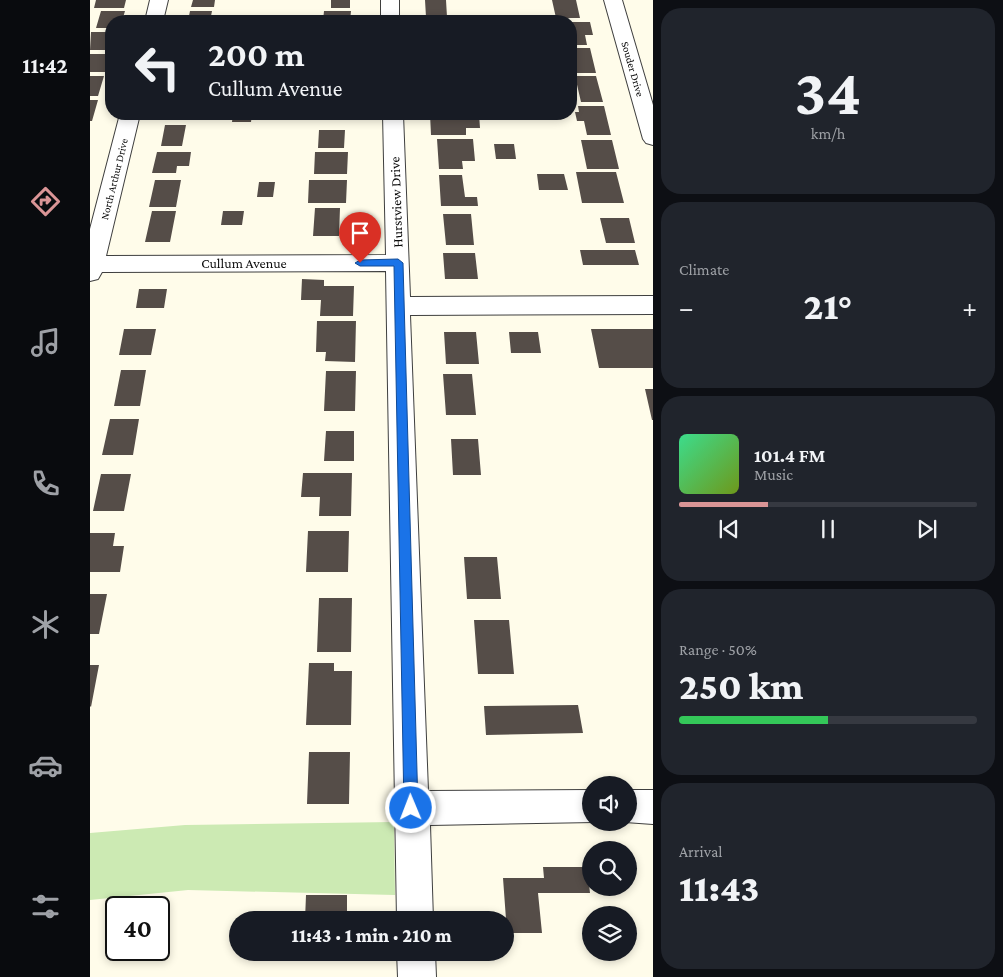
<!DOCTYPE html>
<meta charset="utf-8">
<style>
body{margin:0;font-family:"Crimson Pro",serif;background:#20242c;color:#f1f3f6;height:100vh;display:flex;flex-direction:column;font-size:19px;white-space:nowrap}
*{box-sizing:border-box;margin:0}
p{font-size:16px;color:#9ea1a6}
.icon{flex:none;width:28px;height:28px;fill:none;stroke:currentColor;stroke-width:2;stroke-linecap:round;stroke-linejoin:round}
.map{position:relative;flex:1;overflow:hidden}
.drawer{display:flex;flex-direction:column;gap:8px;padding:8px;background:#0d0f14;width:350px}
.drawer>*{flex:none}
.hud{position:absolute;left:15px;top:15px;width:472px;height:105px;border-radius:20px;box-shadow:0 2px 8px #0003;background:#171b24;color:#f1f3f6;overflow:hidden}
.buttons{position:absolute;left:492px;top:776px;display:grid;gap:10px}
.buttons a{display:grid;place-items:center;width:55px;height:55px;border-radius:50%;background:#171b24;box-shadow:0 2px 8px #0003;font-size:25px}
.speed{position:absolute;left:15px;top:896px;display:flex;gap:10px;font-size:25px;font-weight:700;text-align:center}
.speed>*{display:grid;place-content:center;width:65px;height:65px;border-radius:50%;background:#171b24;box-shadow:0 2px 8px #0003;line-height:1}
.speed .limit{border:2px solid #111;border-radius:8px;background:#fff;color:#111}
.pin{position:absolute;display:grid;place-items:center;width:42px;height:42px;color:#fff;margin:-51px -21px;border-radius:50% 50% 50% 0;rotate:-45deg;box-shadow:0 0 5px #0007}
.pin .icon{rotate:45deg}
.me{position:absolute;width:55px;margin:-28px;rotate:359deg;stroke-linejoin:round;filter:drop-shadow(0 0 4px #0008)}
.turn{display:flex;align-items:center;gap:18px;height:105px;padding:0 20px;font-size:22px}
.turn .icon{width:65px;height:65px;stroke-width:2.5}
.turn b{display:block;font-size:35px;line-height:42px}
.big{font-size:38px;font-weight:800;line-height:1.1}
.drawer .tile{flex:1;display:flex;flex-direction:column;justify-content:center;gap:8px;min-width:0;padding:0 18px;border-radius:20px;background:#20242c}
.drawer .dial{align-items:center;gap:0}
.dial b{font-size:65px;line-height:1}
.song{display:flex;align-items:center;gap:15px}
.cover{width:60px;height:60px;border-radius:8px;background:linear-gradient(135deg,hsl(150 70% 55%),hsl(80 70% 35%))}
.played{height:5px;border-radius:2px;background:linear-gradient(90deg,#da9596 30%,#363941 30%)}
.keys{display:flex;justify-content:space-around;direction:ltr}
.heat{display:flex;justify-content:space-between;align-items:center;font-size:28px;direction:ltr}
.charge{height:8px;border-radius:4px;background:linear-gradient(90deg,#34c759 50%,#363941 0)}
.trip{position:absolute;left:139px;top:911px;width:285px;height:50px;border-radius:25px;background:#171b24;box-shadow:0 2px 8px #0003;font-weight:800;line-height:50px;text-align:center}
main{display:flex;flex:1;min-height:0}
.dock{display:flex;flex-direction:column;width:90px;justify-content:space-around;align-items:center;background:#090b0e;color:#9ea1a6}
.dock .icon{width:35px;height:35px}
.dock .current{color:#da9596}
.dock b{font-size:22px;color:#f1f3f6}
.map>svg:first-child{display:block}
.green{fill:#cceab3}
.building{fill:#554d48}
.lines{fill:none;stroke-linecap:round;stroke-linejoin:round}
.minor-casing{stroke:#3f3f3f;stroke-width:2}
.minor{fill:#fff;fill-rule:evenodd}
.route{fill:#1a73e8;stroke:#114b97}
.labels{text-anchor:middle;stroke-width:5;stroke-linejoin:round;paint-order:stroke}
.far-street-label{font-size:11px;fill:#0c0c0c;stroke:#fff}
.street-label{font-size:14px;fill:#0c0c0c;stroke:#fff}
</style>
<main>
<nav class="dock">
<b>11:42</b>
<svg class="icon current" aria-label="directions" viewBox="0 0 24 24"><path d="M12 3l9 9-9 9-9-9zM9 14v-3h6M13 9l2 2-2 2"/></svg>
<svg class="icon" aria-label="music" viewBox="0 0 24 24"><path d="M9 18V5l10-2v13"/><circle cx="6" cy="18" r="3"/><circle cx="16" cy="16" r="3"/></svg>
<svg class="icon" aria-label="phone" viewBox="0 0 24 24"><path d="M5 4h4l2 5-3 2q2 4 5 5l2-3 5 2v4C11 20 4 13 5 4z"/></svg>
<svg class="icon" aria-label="climate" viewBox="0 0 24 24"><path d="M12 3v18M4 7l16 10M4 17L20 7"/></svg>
<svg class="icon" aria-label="car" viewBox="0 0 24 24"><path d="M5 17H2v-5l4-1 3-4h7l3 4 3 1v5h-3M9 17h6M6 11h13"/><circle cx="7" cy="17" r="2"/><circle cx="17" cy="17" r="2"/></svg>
<svg class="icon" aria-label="filters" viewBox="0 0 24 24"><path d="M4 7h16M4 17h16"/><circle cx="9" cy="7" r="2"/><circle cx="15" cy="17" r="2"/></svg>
</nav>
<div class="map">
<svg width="563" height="977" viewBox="0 0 563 977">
<rect width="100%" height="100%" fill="#fffcea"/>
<path class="green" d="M304,822L305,895L98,890L0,900V833L95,825Z"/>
<path class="building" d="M6,0H36L34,8H4Z
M103,0H125L124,7H101Z
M241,0H260V8H241Z
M335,0H356L357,17H336Z
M462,0H486L490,18H466Z
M11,11H35L32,21H21V28H6Z
M100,11H122L120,21H98Z
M234,11H261L260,21H233Z
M481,22H500L503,35H495L497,45H481Z
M1,32H21V50H0Z
M481,48H500L506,73H482Z
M0,54H21L17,72H0Z
M0,76H14L8,96H0Z
M485,76H506L513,102H491Z
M0,100H8L2,121H0Z
M488,106H514L521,135H497L494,121H487L485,112H489Z
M77,114H98L97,119H76Z
M143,114H162L161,122H142Z
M340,114H389L390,128H376V135H341Z
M75,125H96L92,146H71Z
M229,130H255L254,148H228Z
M347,139H383L385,161H372L373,169H349Z
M491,140H522L529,169H497Z
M404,144H424L426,159H406Z
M67,152H101L99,166H87L86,173H62Z
M225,152H258L257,174H224Z
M486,172H526L534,203H492Z
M447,174H474L478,190H449Z
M349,175H372L375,197H387L388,206H351Z
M65,180H91L86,207H59Z
M219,180H257L256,203H218Z
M169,182H185L183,197H167Z
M225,208H250L249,236H223Z
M62,211H86L80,242H55Z
M133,211H154L152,225H131Z
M353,214H381L384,245H356Z
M510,218H539L545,243H516Z
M490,250H545L549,265H493Z
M353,253H385L388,279H355Z
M212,279L234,280V286H264L263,316H230L231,300H211Z
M49,289H77L74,308H46Z
M227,321H266L265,362L235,361L236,352H226Z
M34,329H66L61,355H29Z
M501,329H563V368H509Z
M354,332H386L389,364H356Z
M419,332H448L451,353H421Z
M31,370H56L50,406H24Z
M236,371H266L265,411H234Z
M353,374H382L386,415H356Z
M555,389H563V420H562Z
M20,419H49L43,455H12Z
M236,431H264V461H234Z
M361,439H388L391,475H363Z
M213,473H262L261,516H229L230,497H211Z
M11,474H41L34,511H3Z
M218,531H259L258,572H216Z
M0,533H25L23,546H34L30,572H0Z
M374,557H407L411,599H377Z
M0,594H17L9,634H0Z
M229,598H262L261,652H227Z
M384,620H419L424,674H388Z
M219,663H244V671H262L261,725H216Z
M0,665H9L1,707L0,706Z
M488,705L493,733L396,735L394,706Z
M219,752H260L259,804H217Z
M453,867H497L500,893H448L452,933H417L413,878H454Z
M216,895H257V920H215Z
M214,952H256V956H214Z"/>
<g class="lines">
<defs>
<path id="minor" d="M60,0H78L73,21H55Z
M291,0H309V21H291Z
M514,0H532L563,105V145L556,143L553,139Z
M30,114H50L16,256L296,255L293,114H313L320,297L563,296V314L320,315L338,791L501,790V822H505L340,825L343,920H307L296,271L12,272L8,279L0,281V229Z
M539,790H563V824L535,822H539Z
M307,952H345L346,977H308Z"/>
</defs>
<use href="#minor" class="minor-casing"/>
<use href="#minor" class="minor"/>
</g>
<path class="route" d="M308,259L313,263L328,808L326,813L321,815L316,813L314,808L304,266H270L265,263L270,260Z"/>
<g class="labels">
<g class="far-street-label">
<text transform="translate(543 69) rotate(74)" y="4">Souder Drive</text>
<text transform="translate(24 179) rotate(-76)" y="4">North Arthur Drive</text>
</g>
<g class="street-label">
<text transform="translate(306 202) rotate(-92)" y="5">Hurstview Drive</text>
<text x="154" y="268">Cullum Avenue</text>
</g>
</g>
</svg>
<div class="buttons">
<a><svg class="icon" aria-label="sound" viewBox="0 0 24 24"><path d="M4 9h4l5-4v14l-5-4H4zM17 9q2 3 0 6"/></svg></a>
<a><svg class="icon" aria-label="search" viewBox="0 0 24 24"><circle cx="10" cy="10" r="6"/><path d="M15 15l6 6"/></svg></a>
<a><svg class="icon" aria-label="layers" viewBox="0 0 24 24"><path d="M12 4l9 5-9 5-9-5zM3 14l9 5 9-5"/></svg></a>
</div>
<div class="speed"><div class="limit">40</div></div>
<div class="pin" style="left:270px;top:263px;background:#d93025"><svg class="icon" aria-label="arrive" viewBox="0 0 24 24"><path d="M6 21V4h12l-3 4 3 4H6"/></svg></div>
<svg class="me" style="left:321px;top:808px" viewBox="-20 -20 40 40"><circle r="17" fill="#1a73e8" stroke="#fff" stroke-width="3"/><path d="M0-11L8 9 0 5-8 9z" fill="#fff"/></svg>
<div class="trip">11:43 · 1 min · 210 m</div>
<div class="hud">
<div class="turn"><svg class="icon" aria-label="left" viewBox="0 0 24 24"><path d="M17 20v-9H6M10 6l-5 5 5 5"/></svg><div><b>200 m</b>Cullum Avenue</div></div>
</div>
</div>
<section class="drawer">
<div class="tile dial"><b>34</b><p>km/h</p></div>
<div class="tile"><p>Climate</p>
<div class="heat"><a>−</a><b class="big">21°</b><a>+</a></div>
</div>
<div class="tile">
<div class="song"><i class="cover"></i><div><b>101.4 FM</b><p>Music</p></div></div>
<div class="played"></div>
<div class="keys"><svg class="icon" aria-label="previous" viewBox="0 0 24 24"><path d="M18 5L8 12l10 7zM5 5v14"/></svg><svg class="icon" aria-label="pause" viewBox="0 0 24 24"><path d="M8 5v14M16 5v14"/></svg><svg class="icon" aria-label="next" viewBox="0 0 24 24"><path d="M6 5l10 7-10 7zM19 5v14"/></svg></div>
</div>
<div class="tile"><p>Range · 50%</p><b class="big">250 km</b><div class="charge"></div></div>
<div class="tile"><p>Arrival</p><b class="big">11:43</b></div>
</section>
</main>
